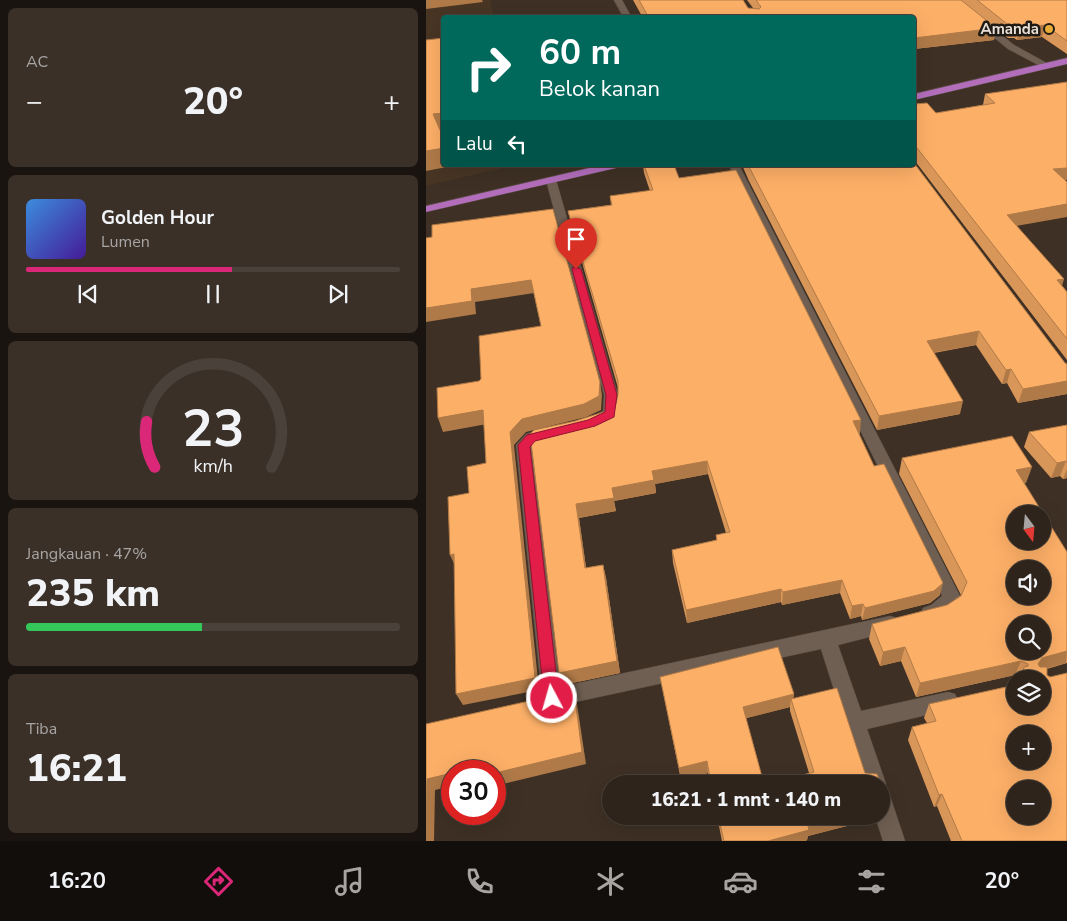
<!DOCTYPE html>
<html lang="id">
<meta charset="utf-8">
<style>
body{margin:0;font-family:"Nunito Sans",sans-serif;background:#3a3028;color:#f1f3f6;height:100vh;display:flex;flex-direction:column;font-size:19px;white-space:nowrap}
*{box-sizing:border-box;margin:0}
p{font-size:16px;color:#a7a4a3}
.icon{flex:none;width:28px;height:28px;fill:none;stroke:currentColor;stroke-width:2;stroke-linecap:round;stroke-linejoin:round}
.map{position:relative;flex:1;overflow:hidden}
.panel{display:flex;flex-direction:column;gap:8px;padding:8px;background:#19140f;width:426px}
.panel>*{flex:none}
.banner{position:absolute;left:15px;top:15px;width:475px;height:152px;border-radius:5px;box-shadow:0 5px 20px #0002,0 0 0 1px #49413a;background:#00695c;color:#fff;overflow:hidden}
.needle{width:32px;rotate:164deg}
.buttons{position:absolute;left:580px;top:505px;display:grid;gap:10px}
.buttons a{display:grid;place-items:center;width:45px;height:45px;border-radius:50%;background:#2e241b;box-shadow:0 5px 20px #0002,0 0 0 1px #49413a;font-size:25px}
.speed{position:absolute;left:15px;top:760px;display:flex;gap:10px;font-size:25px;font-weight:700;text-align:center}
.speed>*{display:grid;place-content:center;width:65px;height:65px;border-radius:50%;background:#2e241b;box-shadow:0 5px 20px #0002,0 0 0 1px #49413a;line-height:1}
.speed .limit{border:8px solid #d22;background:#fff;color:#111}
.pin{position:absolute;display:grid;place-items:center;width:42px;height:42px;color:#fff;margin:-51px -21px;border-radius:50% 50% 50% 0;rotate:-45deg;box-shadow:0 0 5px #0007}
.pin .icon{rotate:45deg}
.me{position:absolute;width:55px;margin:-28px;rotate:354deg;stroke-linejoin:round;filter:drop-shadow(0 0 4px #0008)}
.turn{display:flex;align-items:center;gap:18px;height:105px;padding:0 15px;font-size:22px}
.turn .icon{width:65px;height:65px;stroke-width:2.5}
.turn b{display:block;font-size:35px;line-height:42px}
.then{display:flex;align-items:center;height:48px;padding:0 15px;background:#0003;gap:10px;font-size:19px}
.big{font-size:38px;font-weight:800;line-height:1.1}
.panel .tile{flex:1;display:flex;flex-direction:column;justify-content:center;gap:8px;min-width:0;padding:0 18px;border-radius:8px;background:#3a3028}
.panel .dial{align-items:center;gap:0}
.dial svg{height:130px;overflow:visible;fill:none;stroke:#49413a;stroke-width:7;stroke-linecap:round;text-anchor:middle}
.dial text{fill:#f1f3f6;stroke:none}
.song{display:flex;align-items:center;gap:15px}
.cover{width:60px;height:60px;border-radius:8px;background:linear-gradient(135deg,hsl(210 70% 55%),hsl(260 70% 35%))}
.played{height:5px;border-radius:2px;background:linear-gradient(90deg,#db2777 55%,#49413a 55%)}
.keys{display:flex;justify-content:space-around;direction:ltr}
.heat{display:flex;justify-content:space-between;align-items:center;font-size:28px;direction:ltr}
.charge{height:8px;border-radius:4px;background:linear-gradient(90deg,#34c759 47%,#49413a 0)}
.trip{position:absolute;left:176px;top:775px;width:288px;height:50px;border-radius:25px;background:#2e241b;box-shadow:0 5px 20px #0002,0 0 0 1px #49413a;font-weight:800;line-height:50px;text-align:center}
.tab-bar{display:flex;height:80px;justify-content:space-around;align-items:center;background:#120e0b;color:#a7a4a3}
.tab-bar .icon{width:35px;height:35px}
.tab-bar .active{color:#db2777}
.tab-bar b{font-size:22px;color:#f1f3f6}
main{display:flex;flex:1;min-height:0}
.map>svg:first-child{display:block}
.built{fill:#483524}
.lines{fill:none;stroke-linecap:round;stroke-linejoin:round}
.minor-casing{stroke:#584c42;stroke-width:1}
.trunk-casing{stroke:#584c42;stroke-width:1}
.minor{fill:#6f5f52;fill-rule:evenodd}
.trunk{fill:#b36ebb;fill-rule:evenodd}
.wall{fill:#d99659}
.shaded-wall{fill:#b07a48}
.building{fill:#fcaf67;stroke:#b07a48;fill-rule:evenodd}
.route{fill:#e11d48;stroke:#92132f}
.poi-dot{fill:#e6ac36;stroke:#201a14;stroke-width:2}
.labels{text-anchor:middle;stroke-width:5;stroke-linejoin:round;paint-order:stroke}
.far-poi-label{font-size:15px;font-weight:bold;fill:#e8dfd7;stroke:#201a14;text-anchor:end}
</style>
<main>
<section class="panel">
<div class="tile"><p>AC</p>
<div class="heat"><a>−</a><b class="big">20°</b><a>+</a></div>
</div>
<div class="tile">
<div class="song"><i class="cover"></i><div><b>Golden Hour</b><p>Lumen</p></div></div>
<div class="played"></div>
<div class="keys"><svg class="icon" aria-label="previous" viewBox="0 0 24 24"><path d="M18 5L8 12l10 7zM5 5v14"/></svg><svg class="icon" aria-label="pause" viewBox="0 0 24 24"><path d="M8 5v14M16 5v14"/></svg><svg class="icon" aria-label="next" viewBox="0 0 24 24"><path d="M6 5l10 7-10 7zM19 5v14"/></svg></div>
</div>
<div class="tile dial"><svg viewBox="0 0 100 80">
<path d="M14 69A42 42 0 1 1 86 69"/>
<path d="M14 69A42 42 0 0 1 9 41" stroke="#db2777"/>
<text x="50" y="56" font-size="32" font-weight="700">23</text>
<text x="50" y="72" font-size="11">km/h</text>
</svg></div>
<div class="tile"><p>Jangkauan · 47%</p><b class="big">235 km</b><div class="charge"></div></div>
<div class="tile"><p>Tiba</p><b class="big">16:21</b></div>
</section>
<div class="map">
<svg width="641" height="841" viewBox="0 0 641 841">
<rect width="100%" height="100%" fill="#3e3024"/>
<path class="built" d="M0,0H64L68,17L18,18V165H91L0,186Z"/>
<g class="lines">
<defs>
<path id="minor" d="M188,0H196L206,18H198Z
M523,0H532L588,45L626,66L624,68H618L582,49Z
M303,165H313L534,596C530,611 513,626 497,620L494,614L497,608L505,605L516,596Z
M125,177L130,180L192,395C191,414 192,419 172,425L167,424L165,420L167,416L177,411L178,395L120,180Z
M124,427L129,429L132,433L129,437L110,442L106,447L134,687L464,616L471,618L473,624L471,630L412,645L435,711L522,692L529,694L532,701L529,708L522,710L441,729L460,784L457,791L463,793L479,841H457L449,816H455V784H438L395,649L126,707L119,705L116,698L90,445L100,434Z"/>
<path id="trunk" d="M641,58V64L488,100V94Z
M176,165H195L190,168L0,212V206Z"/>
</defs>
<use href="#minor" class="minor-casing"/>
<use href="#trunk" class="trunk-casing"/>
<use href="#minor" class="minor"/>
<use href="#trunk" class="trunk"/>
</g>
<path class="wall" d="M207,0H317L322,8H327L321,0H641V54L616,37L591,40L588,38H582L570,28L568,40L488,49V18H217Z
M641,82V180H639L591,226L641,292V360L489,161H488V104L510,113L557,105L559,94Z
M217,165H248L253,178L434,433L433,434L448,466L514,595L504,603L436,620L435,616L424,619L414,593L356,605L355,602L261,623L247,563L246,550L290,540V535L300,533L282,474L229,484L230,493L188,501L190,511L153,518L160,568L177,565L180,578L194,673L137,685L133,673L149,421L181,411L190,404L192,394V388L145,224L142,211L185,205L184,196L224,191L218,173Z
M316,165H488L639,363L641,364V394L592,403L581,383L576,384L550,345L508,353L534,414L451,430L323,181Z
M641,425V478L637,479L634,476L625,478L598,447L603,432Z
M476,458L600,483H598L641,552V663L621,669V675L641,841H525L511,806L508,807L482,740L486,727L501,723L498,718L503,704L616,679H592L593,677L589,675L490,697L475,661L454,666L443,639L446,624L521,605L535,595L473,474Z
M234,677L368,694L367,698L439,773H383L364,711V707L320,718L338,784H284L282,773L255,780Z
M291,816H449L448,819L382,836L381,840L379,841H296Z"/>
<path class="shaded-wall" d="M0,0H56L57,2L0,9Z
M619,25L616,37L591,40L593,28Z
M570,28L568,40L488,49V38Z
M18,113V133H12L7,114Z
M18,148V165H26V166L0,171V151Z
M491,148L489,161H488V149Z
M641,168V180L623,182L627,169Z
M641,204V217L578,228L581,215Z
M638,279L634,293L631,280Z
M105,280L108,293L49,302L50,314L0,322V308L45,289Z
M553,331L550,345L498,354L501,341Z
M585,369L581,383L576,384L580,370Z
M641,381V394L592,403L597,389Z
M174,382L176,395L175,410L160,417L100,432L88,445L113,690L37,705L30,694L84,432L96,419Z
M537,401L534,414L451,430L453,416Z
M57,410L61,424L17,432L12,418Z
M435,420L434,433L425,435L427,421Z
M281,461L282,474L229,484L230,493L188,501L190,511L153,518L162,581L159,568L150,504L186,488L226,471Z
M640,461L634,476L625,478L631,463Z
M606,467L600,483L585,486L590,470Z
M641,469V478L637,479Z
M28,554L30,568L24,555Z
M177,565L180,578L194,673L137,685L133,673Z
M416,580L414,593L356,605L357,592Z
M517,583L514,595L504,603L436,620L439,608Z
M355,589V602L261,623L260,610Z
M437,604L435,616L424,619L426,606Z
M479,647L475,661L454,666L457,652Z
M641,651L640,663L608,672L616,658Z
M595,661L589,675L490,697L494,683Z
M148,691L151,704L160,764L69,786V773Z
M368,694L367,704L365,699L364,707L317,719V707Z
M281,761L282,773L255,780L253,768Z
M61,764L65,771H33Z
M26,773V786L9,790L8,841H0L1,779Z
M516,794L511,806L508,807L513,795Z
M419,816H449L448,819L382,836L381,840L379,841H342L382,826Z"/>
<path class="building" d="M213,0H317L322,8L333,9L335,7L330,0H535L570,28L488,38V18H223Z
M551,0H641V41L619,25L593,28L590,26L585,27Z
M18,38V113L7,114L18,139V148L0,151V40Z
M641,82V168L627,169L641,182V204L581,215L638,279L631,280L641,292V339L491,148L488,149V104L501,103L510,113L569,103L559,94Z
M488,163L639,363L641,364V381L597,389L585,369L580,370L553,331L501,341L537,401L453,416L322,165H488Z
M218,165H248L253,178L310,170L435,420L427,421L448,466L458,464L517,583L508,591L439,608L437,604L426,606L416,580L357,592L355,589L260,610L246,550L291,540L290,535L304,532L281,461L226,471L228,480L186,488L188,498L150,504L159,568L177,565L191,661L133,673L104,434L108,430L149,421L181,411L190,404L192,394V381L142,211L186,205L184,196L227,190Z
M127,209L174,382L173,396L158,404L96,419L84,432L109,678L30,694L28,554L24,555L22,497L43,493L41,467L60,463L57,410L12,418L11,388L53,381L55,379L53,336L115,326L105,280L45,289L46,301L0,308V238L6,237V225Z
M641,425V463L640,461L631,463L603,432Z
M586,436L606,467L590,470L641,552V651L616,658L612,664L614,667H621V675L624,677L641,673V841H536L516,794L513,795L486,727L510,721L503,704L589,685V706H616V679H596L598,667L602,666V664L595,661L494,683L479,647L457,652L446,624L521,605L535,596L541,582L476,458ZM589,514H616V541H589ZM589,569H616V596H589ZM589,624H616V651H589ZM589,734H616V761H589ZM589,789H616V816H589Z
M352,647L368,694L317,707L338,784H285L281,761L253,768L234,677Z
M411,688L439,773L451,774L455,784H343L388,772L365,699Z
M148,691L156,752L69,773V771H62L61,764L33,771H26V773L1,779L0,841V724Z
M455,785L456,789V803H455Z
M292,816H419L382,826L383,830L342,841H298Z"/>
<path class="route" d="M147,267H150L155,269L191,395L188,417L169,426L109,441L104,447L133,698L131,703L126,705L120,703L118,698L92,445L101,435L162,420L179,412L180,395L146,269Z"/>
<circle class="poi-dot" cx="623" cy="29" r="5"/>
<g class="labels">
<g class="far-poi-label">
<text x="613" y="34">Amanda</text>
</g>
</g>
</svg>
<div class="buttons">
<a><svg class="needle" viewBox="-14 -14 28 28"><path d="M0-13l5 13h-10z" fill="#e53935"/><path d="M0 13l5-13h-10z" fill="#a7a4a3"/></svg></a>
<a><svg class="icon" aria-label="sound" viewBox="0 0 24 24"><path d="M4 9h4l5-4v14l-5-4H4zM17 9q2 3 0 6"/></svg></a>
<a><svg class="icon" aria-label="search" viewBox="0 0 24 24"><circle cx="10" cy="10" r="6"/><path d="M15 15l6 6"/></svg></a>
<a><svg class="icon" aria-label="layers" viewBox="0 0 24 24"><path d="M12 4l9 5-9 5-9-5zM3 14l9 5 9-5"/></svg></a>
<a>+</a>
<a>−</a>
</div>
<div class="speed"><div class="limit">30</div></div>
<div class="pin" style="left:150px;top:269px;background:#d93025"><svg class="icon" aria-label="arrive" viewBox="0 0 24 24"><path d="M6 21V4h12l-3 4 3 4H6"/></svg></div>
<svg class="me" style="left:126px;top:698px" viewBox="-20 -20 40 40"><circle r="17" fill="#e11d48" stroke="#fff" stroke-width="3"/><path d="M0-11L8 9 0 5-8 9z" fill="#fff"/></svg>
<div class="trip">16:21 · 1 mnt · 140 m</div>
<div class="banner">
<div class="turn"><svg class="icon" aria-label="right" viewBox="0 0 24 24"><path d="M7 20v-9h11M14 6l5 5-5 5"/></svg><div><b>60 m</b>Belok kanan</div></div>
<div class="then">Lalu<svg class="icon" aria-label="left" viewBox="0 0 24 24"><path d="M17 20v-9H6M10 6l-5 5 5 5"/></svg></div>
</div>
</div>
</main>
<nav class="tab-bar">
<b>16:20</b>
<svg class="icon active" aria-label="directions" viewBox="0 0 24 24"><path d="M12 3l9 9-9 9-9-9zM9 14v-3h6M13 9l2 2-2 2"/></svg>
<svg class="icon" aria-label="music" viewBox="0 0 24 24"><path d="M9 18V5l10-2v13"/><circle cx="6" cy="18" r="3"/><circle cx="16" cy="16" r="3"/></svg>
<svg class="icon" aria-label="phone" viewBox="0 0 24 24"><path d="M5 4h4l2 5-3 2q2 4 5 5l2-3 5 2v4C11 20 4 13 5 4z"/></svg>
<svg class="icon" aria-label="climate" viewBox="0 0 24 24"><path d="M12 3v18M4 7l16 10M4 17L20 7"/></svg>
<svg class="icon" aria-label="car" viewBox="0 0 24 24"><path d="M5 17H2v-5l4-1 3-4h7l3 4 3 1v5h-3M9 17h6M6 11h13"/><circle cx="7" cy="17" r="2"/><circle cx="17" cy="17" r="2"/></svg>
<svg class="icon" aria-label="filters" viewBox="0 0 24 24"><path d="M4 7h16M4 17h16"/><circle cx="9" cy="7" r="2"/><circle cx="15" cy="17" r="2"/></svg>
<b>20°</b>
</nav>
